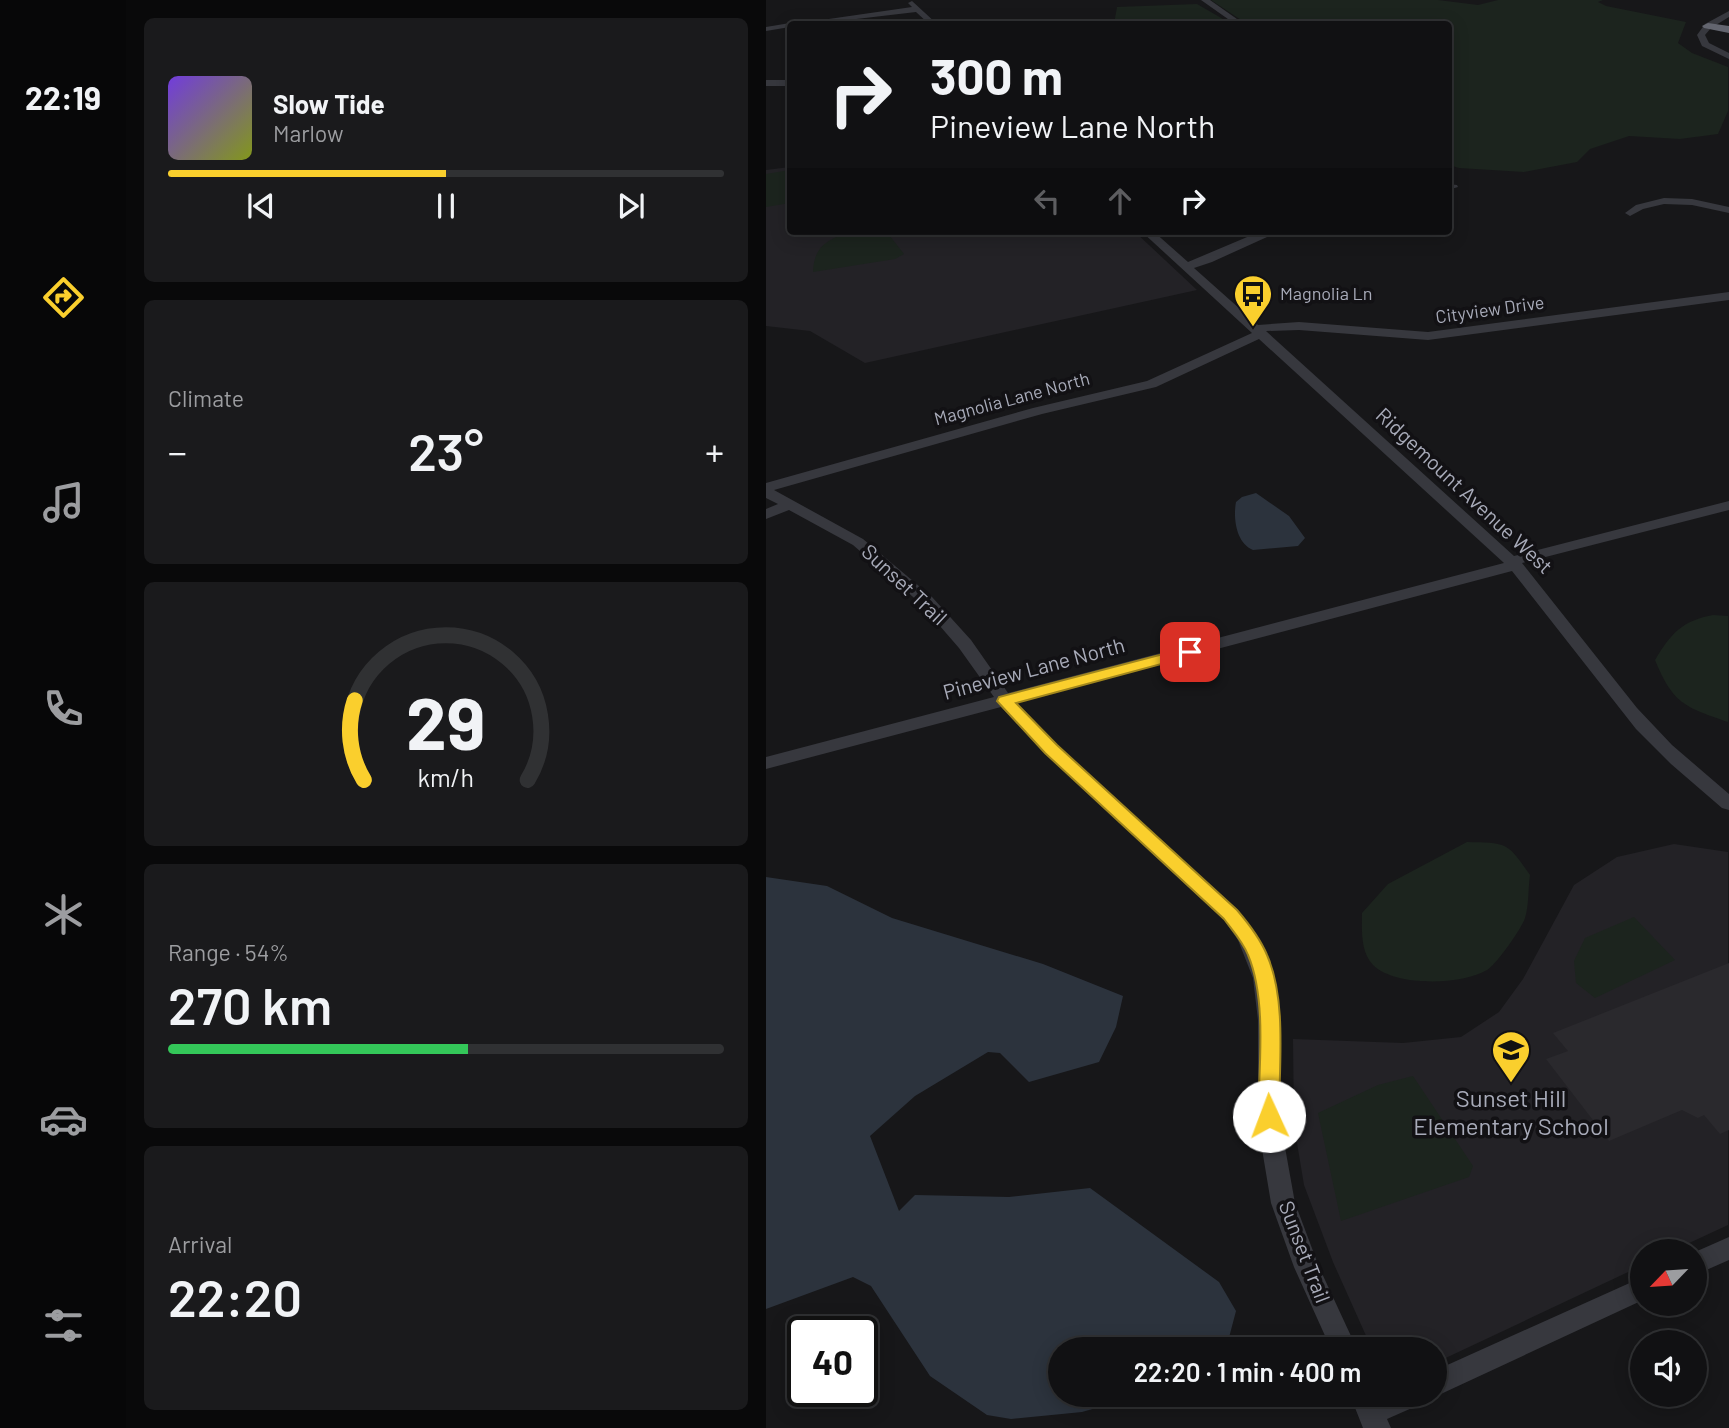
<!DOCTYPE html>
<meta charset="utf-8">
<style>
body{margin:0;font-family:Barlow,sans-serif;background:#1a1a1c;color:#f1f3f6;height:100vh;display:flex;flex-direction:column;font-size:26px;white-space:nowrap}
*{box-sizing:border-box;margin:0}
p{font-size:23px;color:#9c9da0}
.icon{flex:none;width:38px;height:38px;fill:none;stroke:currentColor;stroke-width:2;stroke-linecap:round;stroke-linejoin:round}
.map{position:relative;flex:1;overflow:hidden}
.drawer{display:flex;flex-direction:column;gap:18px;padding:18px;background:#09090a;width:640px}
.drawer>*{flex:none}
.guide{position:absolute;left:21px;top:21px;width:665px;height:214px;border-radius:7px;box-shadow:0 4px 18px #0003,0 0 0 2px #303133;background:#111113;color:#f1f3f6;overflow:hidden}
.needle{width:46px;rotate:245deg}
.tools{position:absolute;left:864px;top:1239px;display:grid;gap:14px}
.tools a{display:grid;place-items:center;width:77px;height:77px;border-radius:50%;background:#111113;box-shadow:0 4px 18px #0003,0 0 0 2px #303133;font-size:35px}
.speed{position:absolute;left:21px;top:1316px;display:flex;gap:14px;font-size:35px;font-weight:700;text-align:center}
.speed>*{display:grid;place-content:center;width:91px;height:91px;border-radius:50%;background:#111113;box-shadow:0 4px 18px #0003,0 0 0 2px #303133;line-height:1}
.speed .limit{border:4px solid #111;border-radius:10px;background:#fff;color:#111}
.pin{position:absolute;display:grid;place-items:center;width:60px;height:60px;color:#fff;margin:-30px;border-radius:14px;box-shadow:0 4px 10px #0006}
.me{position:absolute;width:77px;margin:-38px;rotate:358deg;stroke-linejoin:round;filter:drop-shadow(0 0 5px #0008)}
.turn{display:flex;align-items:center;gap:24px;height:147px;padding:0 28px;font-size:32px}
.turn .icon{width:91px;height:91px;stroke-width:2.5}
.turn b{display:block;font-size:49px;line-height:60px}
.lanes{display:flex;align-items:center;height:66px;padding:0 28px;background:#0003;justify-content:center;gap:35px;direction:ltr}
.lanes .off{opacity:.35}
.big{font-size:52px;font-weight:600;line-height:1.1}
.drawer .tile{flex:1;display:flex;flex-direction:column;justify-content:center;gap:10px;min-width:0;padding:0 24px;border-radius:10px;background:#1a1a1c}
.drawer .dial{align-items:center;gap:0}
.dial svg{height:182px;overflow:visible;fill:none;stroke:#303133;stroke-width:7;stroke-linecap:round;text-anchor:middle}
.dial text{fill:#f1f3f6;stroke:none}
.song{display:flex;align-items:center;gap:21px}
.cover{width:84px;height:84px;border-radius:10px;background:linear-gradient(135deg,hsl(260 70% 55%),hsl(70 70% 35%))}
.played{height:7px;border-radius:4px;background:linear-gradient(90deg,#facf2d 50%,#303133 50%)}
.keys{display:flex;justify-content:space-around;direction:ltr}
.heat{display:flex;justify-content:space-between;align-items:center;font-size:38px;direction:ltr}
.charge{height:10px;border-radius:5px;background:linear-gradient(90deg,#34c759 54%,#303133 0)}
.trip{position:absolute;left:282px;top:1337px;width:399px;height:70px;border-radius:35px;background:#111113;box-shadow:0 4px 18px #0003,0 0 0 2px #303133;font-weight:600;line-height:70px;text-align:center}
main{display:flex;flex:1;min-height:0}
.dock{display:flex;flex-direction:column;width:126px;justify-content:space-around;align-items:center;background:#070708;color:#9c9da0}
.dock .icon{width:49px;height:49px}
.dock .selected{color:#facf2d}
.dock b{font-size:32px;color:#f1f3f6}
.map>svg:first-child{display:block}
.built{fill:#232226}
.green{fill:#1c241e}
.water{fill:#2c333d}
.building{fill:#2a292d}
.lines{fill:none;stroke-linecap:round;stroke-linejoin:round}
.minor{fill:#37383e;fill-rule:evenodd}
.highway{fill:#63656f;fill-rule:evenodd}
.route{fill:#facf2d;stroke:#a2871d;stroke-width:2}
.labels{text-anchor:middle;stroke-width:7;stroke-linejoin:round;paint-order:stroke}
.far-poi-label{font-size:18px;fill:#a8abb9;stroke:#121114;text-anchor:start}
.far-street-label{font-size:18px;fill:#a8abb9;stroke:#121114}
.street-label{font-size:21px;fill:#a8abb9;stroke:#121114}
.near-poi-label{font-size:24px;fill:#a8abb9;stroke:#121114}
</style>
<main>
<nav class="dock">
<b>22:19</b>
<svg class="icon selected" aria-label="directions" viewBox="0 0 24 24"><path d="M12 3l9 9-9 9-9-9zM9 14v-3h6M13 9l2 2-2 2"/></svg>
<svg class="icon" aria-label="music" viewBox="0 0 24 24"><path d="M9 18V5l10-2v13"/><circle cx="6" cy="18" r="3"/><circle cx="16" cy="16" r="3"/></svg>
<svg class="icon" aria-label="phone" viewBox="0 0 24 24"><path d="M5 4h4l2 5-3 2q2 4 5 5l2-3 5 2v4C11 20 4 13 5 4z"/></svg>
<svg class="icon" aria-label="climate" viewBox="0 0 24 24"><path d="M12 3v18M4 7l16 10M4 17L20 7"/></svg>
<svg class="icon" aria-label="car" viewBox="0 0 24 24"><path d="M5 17H2v-5l4-1 3-4h7l3 4 3 1v5h-3M9 17h6M6 11h13"/><circle cx="7" cy="17" r="2"/><circle cx="17" cy="17" r="2"/></svg>
<svg class="icon" aria-label="filters" viewBox="0 0 24 24"><path d="M4 7h16M4 17h16"/><circle cx="9" cy="7" r="2"/><circle cx="15" cy="17" r="2"/></svg>
</nav>
<section class="drawer">
<div class="tile">
<div class="song"><i class="cover"></i><div><b>Slow Tide</b><p>Marlow</p></div></div>
<div class="played"></div>
<div class="keys"><svg class="icon" aria-label="previous" viewBox="0 0 24 24"><path d="M18 5L8 12l10 7zM5 5v14"/></svg><svg class="icon" aria-label="pause" viewBox="0 0 24 24"><path d="M8 5v14M16 5v14"/></svg><svg class="icon" aria-label="next" viewBox="0 0 24 24"><path d="M6 5l10 7-10 7zM19 5v14"/></svg></div>
</div>
<div class="tile"><p>Climate</p>
<div class="heat"><a>−</a><b class="big">23°</b><a>+</a></div>
</div>
<div class="tile dial"><svg viewBox="0 0 100 80">
<path d="M14 69A42 42 0 1 1 86 69"/>
<path d="M14 69A42 42 0 0 1 10 34" stroke="#facf2d"/>
<text x="50" y="56" font-size="32" font-weight="700">29</text>
<text x="50" y="72" font-size="11">km/h</text>
</svg></div>
<div class="tile"><p>Range · 54%</p><b class="big">270 km</b><div class="charge"></div></div>
<div class="tile"><p>Arrival</p><b class="big">22:20</b></div>
</section>
<div class="map">
<svg width="963" height="1428" viewBox="0 0 963 1428">
<rect width="100%" height="100%" fill="#171719"/>
<path class="built" d="M24,167V231H368L431,290L99,363L44,331L0,326V170Z
M908,844L962,852V1225L906,1251H877V1265L669,1363L668,1349H606L567,1262L538,1185L528,1125L527,1039L637,1043L695,1037L733,1012L757,979L808,885L851,857Z"/>
<path class="green" d="M445,0H672L712,5L732,0H837L832,2L840,6L920,22L912,43L926,53L962,67V111L952,134L914,139L863,136L824,149L811,162L758,172L693,168L683,165L682,24H481Z
M431,4L457,19L452,24H348L351,7Z
M24,170V203L0,207V174Z
M85,231H120L138,254L129,259L47,272C48,245 62,240 85,231Z
M947,615L962,616V722C919,707 907,704 889,660C905,634 915,621 947,615Z
M701,842C742,843 741,842 764,875C762,889 763,905 759,918C756,928 730,965 721,970C696,985 629,987 607,965C594,951 596,930 596,913L622,884Z
M868,917L909,960L829,998L810,983L808,961L819,938Z
M647,1076L707,1166L703,1177L575,1221L552,1113L612,1085Z"/>
<path class="water" d="M490,493L523,516L539,538L532,546L487,550C470,543 467,518 470,502L476,497Z
M0,877L61,886L126,918L277,964L357,996L350,1027L333,1062L263,1082L234,1053L222,1052L149,1096L104,1136L133,1211L149,1195L243,1197L324,1188L453,1282L470,1311L460,1349H294V1395H376L316,1412L245,1419L221,1415L164,1376L105,1286L87,1277L0,1309Z"/>
<path class="building" d="M963,963V1130L954,1134L938,1115L932,1118L916,1110L843,1141L780,1059L802,1051L787,1033Z"/>
<g class="lines">
<path class="minor" d="M435,0H444L478,24H469Z
M146,1L171,24H163L150,12L48,24H28L146,7L142,3Z
M963,11V17L945,28L939,35L943,43L963,53V59L936,46L931,35L939,24Z
M24,23L28,24H24V27L0,31V27Z
M0,80H24V86H0Z
M682,184L691,185L692,187L682,190Z
M898,198L926,199L963,207V213L926,205L898,204L877,209L864,216L859,213L870,205Z
M375,231H387L422,262L493,232L514,231L446,262L428,268L492,325L533,322L662,332L963,292V300L662,340L533,330L500,331L748,556L963,501V510L756,563L871,708L906,745L963,794V810L956,808L905,764L870,729L746,571L250,702L291,745L472,910L491,937L508,978L513,1020L515,1125L529,1203L553,1267L591,1349H565L528,1267L505,1203L492,1125V1020L487,978L472,940L458,920L279,753L235,707L0,769V757L228,697L193,648L154,603L87,545L23,510L0,519V509L12,504L0,498V483L267,408L381,381L486,333ZM493,339L738,563L242,693L205,640L166,597L97,539L8,490L276,414L390,387Z
M963,1237V1260L929,1275V1252Z
M877,1277V1300L677,1393L668,1397L663,1395H668V1371Z
M584,1395H610L611,1397L659,1395L655,1404L621,1419L625,1428H597Z"/>
<path class="highway" d="M942,23L963,26V33L938,28L936,26Z"/>
</g>
<path class="route" d="M424,647L429,648L431,652L429,655L250,703L291,745L471,910C483,924 494,938 501,955C521,1000 513,1067 513,1116L510,1122L503,1124L495,1122L492,1116C493,1067 501,1000 482,955C477,942 467,931 458,919L279,753L231,701L233,697Z"/>
<defs>
<symbol id="bus-pin" viewBox="-11 -11 22 30"><path d="M0 17L-7.5 6A9.5 9.5 0 1 1 7.5 6Z" fill="#facf2d" stroke="#121114"/><path d="M-5-6H5V4H4V6H2V4H-2V6H-4V4H-5ZM-3.5-4V0h7V-4ZM-3.5 1.2v1.5H-2V1.2ZM2 1.2v1.5H3.5V1.2Z" fill="#111"/></symbol>
<symbol id="school-pin" viewBox="-11 -11 22 30"><path d="M0 17L-7.5 6A9.5 9.5 0 1 1 7.5 6Z" fill="#facf2d" stroke="#121114"/><path d="M0-5L7-2L0 1L-7-2ZM-4 1L0 2.5L4 1V4Q0 6-4 4Z" fill="#111"/></symbol>
</defs>
<g fill-rule="evenodd">
<use href="#bus-pin" x="465" y="272" width="44" height="60"/>
<use href="#school-pin" x="723" y="1028" width="44" height="60"/>
</g>
<g class="labels">
<g class="far-poi-label">
<text x="514" y="300">Magnolia Ln</text>
</g>
<g class="far-street-label">
<text transform="translate(724 310) rotate(-8)" y="6">Cityview Drive</text>
<text transform="translate(246 399) rotate(-15)" y="6">Magnolia Lane North</text>
</g>
<g class="street-label">
<text transform="translate(698 491) rotate(43)" y="7">Ridgemount Avenue West</text>
<text transform="translate(138 585) rotate(43)" y="7">Sunset Trail</text>
<text transform="translate(268 669) rotate(-15)" y="7">Pineview Lane North</text>
<text transform="translate(538 1252) rotate(69)" y="7">Sunset Trail</text>
</g>
<g class="near-poi-label">
<text x="745" y="1107">Sunset Hill<tspan x="745" dy="28">Elementary School</tspan></text>
</g>
</g>
</svg>
<div class="tools">
<a><svg class="needle" viewBox="-14 -14 28 28"><path d="M0-13l5 13h-10z" fill="#e53935"/><path d="M0 13l5-13h-10z" fill="#9c9da0"/></svg></a>
<a><svg class="icon" aria-label="sound" viewBox="0 0 24 24"><path d="M4 9h4l5-4v14l-5-4H4zM17 9q2 3 0 6"/></svg></a>
</div>
<div class="speed"><div class="limit">40</div></div>
<div class="pin" style="left:424px;top:652px;background:#d93025"><svg class="icon" aria-label="arrive" viewBox="0 0 24 24"><path d="M6 21V4h12l-3 4 3 4H6"/></svg></div>
<svg class="me" style="left:503px;top:1116px" viewBox="-20 -20 40 40"><circle r="19" fill="#fff"/><path d="M0-13L10 11 0 6-10 11z" fill="#facf2d"/></svg>
<div class="trip">22:20 · 1 min · 400 m</div>
<div class="guide">
<div class="turn"><svg class="icon" aria-label="right" viewBox="0 0 24 24"><path d="M7 20v-9h11M14 6l5 5-5 5"/></svg><div><b>300 m</b>Pineview Lane North</div></div>
<div class="lanes"><svg class="icon off" aria-label="left" viewBox="0 0 24 24"><path d="M17 20v-9H6M10 6l-5 5 5 5"/></svg><svg class="icon off" aria-label="ahead" viewBox="0 0 24 24"><path d="M12 20V5M6 11l6-6 6 6"/></svg><svg class="icon" aria-label="right" viewBox="0 0 24 24"><path d="M7 20v-9h11M14 6l5 5-5 5"/></svg></div>
</div>
</div>
</main>
